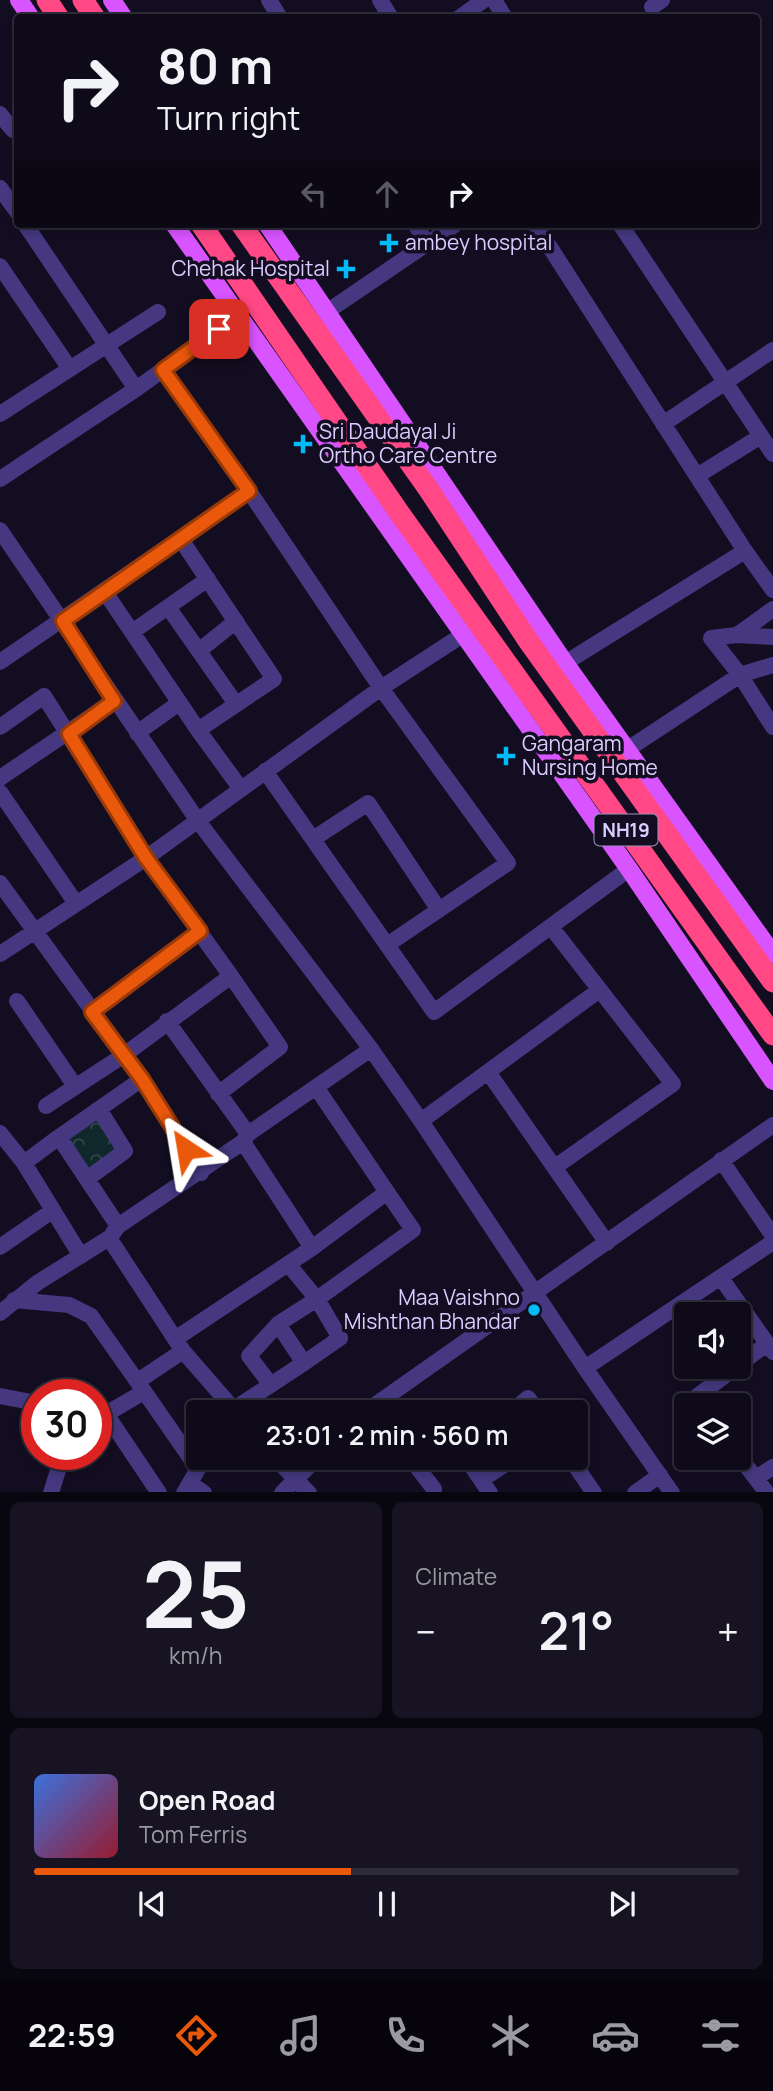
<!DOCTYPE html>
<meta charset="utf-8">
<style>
body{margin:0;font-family:Manrope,sans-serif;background:#171322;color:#f1f3f6;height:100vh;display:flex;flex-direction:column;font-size:26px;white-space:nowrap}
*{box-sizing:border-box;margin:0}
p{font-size:23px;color:#9b9aa2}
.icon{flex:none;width:38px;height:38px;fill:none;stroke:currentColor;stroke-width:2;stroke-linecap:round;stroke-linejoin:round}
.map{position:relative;height:1492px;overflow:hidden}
.side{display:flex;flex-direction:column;gap:10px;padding:10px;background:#08060e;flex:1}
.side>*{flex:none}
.banner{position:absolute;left:14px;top:14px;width:746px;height:214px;border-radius:7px;box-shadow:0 4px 10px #0003,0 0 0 2px #2e2b38;background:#0e0a19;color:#f1f3f6;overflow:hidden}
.fabs{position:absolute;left:674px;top:1302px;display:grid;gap:14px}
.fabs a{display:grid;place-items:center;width:77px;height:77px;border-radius:7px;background:#0e0a19;box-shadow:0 4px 10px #0003,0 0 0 2px #2e2b38;font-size:35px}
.speed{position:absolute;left:21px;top:1379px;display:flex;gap:14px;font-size:35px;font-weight:700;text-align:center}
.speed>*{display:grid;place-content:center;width:91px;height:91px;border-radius:50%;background:#0e0a19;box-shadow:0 4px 10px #0003,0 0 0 2px #2e2b38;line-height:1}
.speed .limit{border:10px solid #d22;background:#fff;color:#111}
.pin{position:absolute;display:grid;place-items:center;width:60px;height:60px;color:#fff;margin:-30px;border-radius:14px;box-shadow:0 4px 10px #0006}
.me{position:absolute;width:77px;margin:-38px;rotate:327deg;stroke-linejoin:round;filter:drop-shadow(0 0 5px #0008)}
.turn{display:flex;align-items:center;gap:24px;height:147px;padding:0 28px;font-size:32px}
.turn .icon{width:91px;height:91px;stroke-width:2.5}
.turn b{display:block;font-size:49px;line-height:60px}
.lanes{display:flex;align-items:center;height:66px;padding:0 28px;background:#0003;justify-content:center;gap:35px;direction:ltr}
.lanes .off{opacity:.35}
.big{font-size:52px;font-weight:600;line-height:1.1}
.side .card{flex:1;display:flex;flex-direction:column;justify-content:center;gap:10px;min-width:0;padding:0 24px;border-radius:10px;background:#171322}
.side .dial{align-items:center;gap:0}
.dial b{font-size:91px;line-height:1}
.song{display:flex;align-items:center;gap:21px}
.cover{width:84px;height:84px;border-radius:10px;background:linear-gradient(135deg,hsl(220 70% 55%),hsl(350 70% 35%))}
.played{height:7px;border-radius:4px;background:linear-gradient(90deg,#ea580c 45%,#2e2b38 45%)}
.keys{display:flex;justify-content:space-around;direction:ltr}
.heat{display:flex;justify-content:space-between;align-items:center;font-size:38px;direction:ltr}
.side .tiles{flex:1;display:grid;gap:10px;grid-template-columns:1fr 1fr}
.card:last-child{grid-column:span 2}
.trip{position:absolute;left:186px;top:1400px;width:402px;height:70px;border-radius:7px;background:#0e0a19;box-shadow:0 4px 10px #0003,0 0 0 2px #2e2b38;font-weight:600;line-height:70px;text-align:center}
.tabs{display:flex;height:112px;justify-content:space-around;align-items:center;background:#06040a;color:#9b9aa2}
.tabs .icon{width:49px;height:49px}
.tabs .current{color:#ea580c}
.tabs b{font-size:32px;color:#f1f3f6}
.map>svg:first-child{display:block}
.park{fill:url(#park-crowns)}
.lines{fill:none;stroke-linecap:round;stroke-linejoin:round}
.minor{stroke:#453880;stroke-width:16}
.major{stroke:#d854ff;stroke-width:18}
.highway{stroke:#ff4885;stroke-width:21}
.route-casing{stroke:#983908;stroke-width:18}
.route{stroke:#ea580c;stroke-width:12}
.poi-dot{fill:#00bbf7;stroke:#130d21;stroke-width:2.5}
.labels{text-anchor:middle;stroke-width:7;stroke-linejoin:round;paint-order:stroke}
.shield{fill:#130d21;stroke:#9e93bc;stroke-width:2}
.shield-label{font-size:19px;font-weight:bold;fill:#dacdff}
.poi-label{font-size:21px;fill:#dacdff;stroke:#130d21;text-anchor:start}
</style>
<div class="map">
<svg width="773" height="1493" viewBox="0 0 773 1493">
<defs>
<pattern id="park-crowns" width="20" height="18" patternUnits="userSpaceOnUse" patternTransform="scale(1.75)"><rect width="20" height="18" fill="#10282b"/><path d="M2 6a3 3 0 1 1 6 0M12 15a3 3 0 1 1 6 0" fill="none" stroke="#32464b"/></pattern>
</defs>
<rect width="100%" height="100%" fill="#130d21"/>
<path class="park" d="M98,1116L118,1148L87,1170L66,1137Z"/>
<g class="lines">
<path class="minor" d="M269,0L280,18
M380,0L391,18
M494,0L505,18
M652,7L662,0
M459,18L484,0
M0,114L13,130L18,128
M0,188L18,213
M25,224L136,389
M415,224L427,243
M535,224L745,551L565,663
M620,224L773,454
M0,266L70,369
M328,311L456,224
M163,370L249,491L381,688L508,863L387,945
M0,414L158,312
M663,424L773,350
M697,476L761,436
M0,479L136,389L238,316
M0,530L198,821L371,1049L421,1121L585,1368L672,1493
M745,551L773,590
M105,592L198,730L274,679L180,538
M168,607L236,704
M773,609L737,635L711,638L740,675L773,727
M132,632L208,579
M737,635L773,637
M200,650L236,621
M0,662L249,491
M0,727L44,696L146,858L231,976L124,1055L46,1106
M198,730L241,789
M137,733L179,703
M628,749L740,675L773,665
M265,771L434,1012L629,869
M0,778L114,701
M0,792L75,902
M313,839L368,803L439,910
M0,883L142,1079L201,1173
M551,927L673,1084L555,1167
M0,954L146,858L381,688L464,634
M17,1001L75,1086
M92,1012L200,931
M167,1021L248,1134
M488,1072L607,1243
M316,1087L371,1049
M218,1094L280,1047L231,976
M421,1121L598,991
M0,1133L24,1163
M59,1137L99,1109
M243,1142L248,1134L316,1087L387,1192L312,1248
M721,1160L773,1236
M87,1179L125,1151L99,1109L142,1079
M118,1226L243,1142L312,1248L175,1339
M0,1247L52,1211
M81,1256L24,1163L59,1137L118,1226L113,1233
M721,1278L773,1352
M14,1300L69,1305L91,1316L139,1384
M0,1313L37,1283L109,1238L183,1351L236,1412
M183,1351L141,1379L139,1384L198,1469L184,1493
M304,1363L340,1338L317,1299L413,1230L387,1192
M738,1365L767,1344
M585,1368L773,1242
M271,1385L249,1356L278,1324
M0,1396L37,1403
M700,1405L695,1398L736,1367
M234,1409L304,1363L278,1324L317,1299L288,1264
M365,1412L773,1125
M511,1412L528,1398L538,1412
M106,1414L159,1493
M99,1418L142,1393
M738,1455L767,1493
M275,1458L309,1493
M410,1458L434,1489
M466,1458L490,1493
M570,1458L594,1493
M756,1478L773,1467
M481,1480L515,1458
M190,1483L204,1493
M51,1493L63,1454
M282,1493L317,1458
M635,1493L660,1475"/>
<path class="major" d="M19,0L31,18
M112,0L124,18
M174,224L629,869L773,1081
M267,224L565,663L773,954"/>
<path class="highway" d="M47,0L59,18
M83,0L95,18
M201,224L398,511L773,1035
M241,224L429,490L529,642L773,982"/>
</g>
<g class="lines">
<defs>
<path id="route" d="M186,1149L142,1079L92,1012L200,931L146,858L69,734L114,701L63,621L249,491L163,370L219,329"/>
</defs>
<use href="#route" class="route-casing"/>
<use href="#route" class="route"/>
</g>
<g class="poi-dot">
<path d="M385.5 232.5h7v7h7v7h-7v7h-7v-7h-7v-7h7z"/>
<path d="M342.5 258.5h7v7h7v7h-7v7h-7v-7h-7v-7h7z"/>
<path d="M299.5 433.5h7v7h7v7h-7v7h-7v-7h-7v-7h7z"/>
<path d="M502.5 745.5h7v7h7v7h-7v7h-7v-7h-7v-7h7z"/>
<circle cx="534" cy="1310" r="7"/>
</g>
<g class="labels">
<rect class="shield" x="594.5" y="814.5" width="63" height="31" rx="5"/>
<g class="shield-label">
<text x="626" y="837">NH19</text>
</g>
<g class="poi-label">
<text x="405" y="250">ambey hospital</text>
<text x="330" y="276" text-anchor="end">Chehak Hospital</text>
<text x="319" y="439">Sri Daudayal Ji<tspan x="319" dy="24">Ortho Care Centre</tspan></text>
<text x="522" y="751">Gangaram<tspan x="522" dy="24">Nursing Home</tspan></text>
<text x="520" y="1305" text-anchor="end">Maa Vaishno<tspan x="520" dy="24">Mishthan Bhandar</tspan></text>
</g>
</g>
</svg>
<div class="fabs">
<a><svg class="icon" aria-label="sound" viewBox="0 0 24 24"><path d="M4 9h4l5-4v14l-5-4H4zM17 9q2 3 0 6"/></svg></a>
<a><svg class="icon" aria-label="layers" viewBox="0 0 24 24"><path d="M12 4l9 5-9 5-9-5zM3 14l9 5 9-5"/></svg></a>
</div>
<div class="speed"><div class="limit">30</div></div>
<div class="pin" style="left:219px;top:329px;background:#d93025"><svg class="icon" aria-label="arrive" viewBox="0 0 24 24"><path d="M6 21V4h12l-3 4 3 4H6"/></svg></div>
<svg class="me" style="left:186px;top:1149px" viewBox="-20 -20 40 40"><path d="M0-17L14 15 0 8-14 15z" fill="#ea580c" stroke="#fff" stroke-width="4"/></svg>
<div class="trip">23:01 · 2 min · 560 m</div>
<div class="banner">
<div class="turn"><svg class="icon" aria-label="right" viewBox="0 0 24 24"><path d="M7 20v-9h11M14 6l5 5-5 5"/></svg><div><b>80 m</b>Turn right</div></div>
<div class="lanes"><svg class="icon off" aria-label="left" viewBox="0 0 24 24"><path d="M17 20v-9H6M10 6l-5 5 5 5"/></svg><svg class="icon off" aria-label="ahead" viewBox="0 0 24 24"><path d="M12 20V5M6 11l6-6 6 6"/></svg><svg class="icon" aria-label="right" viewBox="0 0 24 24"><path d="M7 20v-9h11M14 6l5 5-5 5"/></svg></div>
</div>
</div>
<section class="side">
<div class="tiles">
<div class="card dial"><b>25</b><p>km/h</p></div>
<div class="card"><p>Climate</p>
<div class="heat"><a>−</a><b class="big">21°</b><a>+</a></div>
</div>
<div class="card">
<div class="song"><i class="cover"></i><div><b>Open Road</b><p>Tom Ferris</p></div></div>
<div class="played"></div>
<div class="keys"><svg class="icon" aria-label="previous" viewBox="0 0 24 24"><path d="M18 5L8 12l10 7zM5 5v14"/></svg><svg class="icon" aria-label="pause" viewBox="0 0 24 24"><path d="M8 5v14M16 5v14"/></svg><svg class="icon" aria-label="next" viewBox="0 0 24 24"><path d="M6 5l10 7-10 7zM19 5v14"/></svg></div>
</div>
</div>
</section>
<nav class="tabs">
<b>22:59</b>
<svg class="icon current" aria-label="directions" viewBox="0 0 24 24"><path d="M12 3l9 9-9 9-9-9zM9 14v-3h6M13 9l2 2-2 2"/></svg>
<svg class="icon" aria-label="music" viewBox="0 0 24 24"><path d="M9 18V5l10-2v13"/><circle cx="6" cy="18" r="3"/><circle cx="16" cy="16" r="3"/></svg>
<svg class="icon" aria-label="phone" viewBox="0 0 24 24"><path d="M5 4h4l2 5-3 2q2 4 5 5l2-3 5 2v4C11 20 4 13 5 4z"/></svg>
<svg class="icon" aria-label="climate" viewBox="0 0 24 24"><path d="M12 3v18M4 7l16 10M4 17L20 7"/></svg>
<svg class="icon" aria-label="car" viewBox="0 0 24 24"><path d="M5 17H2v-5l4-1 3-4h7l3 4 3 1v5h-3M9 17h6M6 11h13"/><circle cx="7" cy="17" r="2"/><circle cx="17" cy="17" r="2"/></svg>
<svg class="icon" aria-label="filters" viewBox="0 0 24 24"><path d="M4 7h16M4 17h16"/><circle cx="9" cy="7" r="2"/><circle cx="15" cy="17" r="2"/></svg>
</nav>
